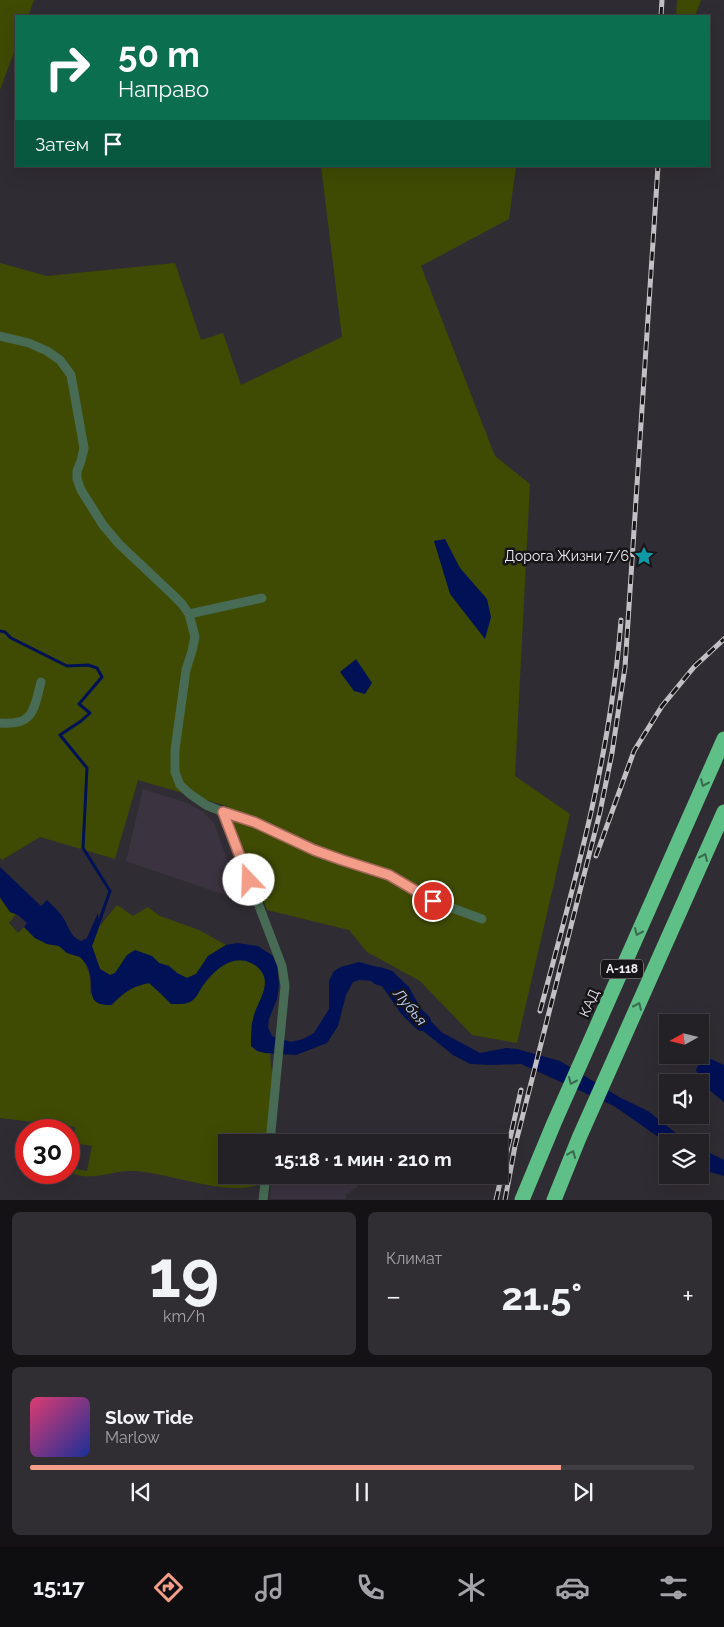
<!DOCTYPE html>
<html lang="ru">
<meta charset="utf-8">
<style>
body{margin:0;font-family:Raleway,sans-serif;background:#302e32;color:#f1f3f6;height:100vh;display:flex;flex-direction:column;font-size:19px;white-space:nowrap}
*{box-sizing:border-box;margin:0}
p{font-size:16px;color:#a3a3a7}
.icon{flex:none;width:28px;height:28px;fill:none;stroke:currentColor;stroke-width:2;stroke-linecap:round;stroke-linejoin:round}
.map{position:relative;height:1200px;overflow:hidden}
.panel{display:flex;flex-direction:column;gap:12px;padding:12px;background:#141215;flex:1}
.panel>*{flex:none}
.banner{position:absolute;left:15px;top:15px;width:695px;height:152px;border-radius:0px;box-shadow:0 5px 20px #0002,0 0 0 1px #413e43;background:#0b6e4f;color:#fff;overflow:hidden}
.needle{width:32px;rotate:262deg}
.buttons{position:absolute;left:659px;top:1014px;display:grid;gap:10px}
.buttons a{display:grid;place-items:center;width:50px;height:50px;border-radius:0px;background:#242126;box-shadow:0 5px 20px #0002,0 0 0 1px #413e43;font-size:25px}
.speed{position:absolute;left:15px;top:1119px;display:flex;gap:10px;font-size:25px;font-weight:700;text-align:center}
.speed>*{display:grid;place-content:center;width:65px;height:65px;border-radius:50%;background:#242126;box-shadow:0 5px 20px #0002,0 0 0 1px #413e43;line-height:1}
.speed .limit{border:8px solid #d22;background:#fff;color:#111}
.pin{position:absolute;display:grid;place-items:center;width:42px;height:42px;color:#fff;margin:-21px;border:2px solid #fff;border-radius:50%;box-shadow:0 1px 5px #0007}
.me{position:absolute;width:55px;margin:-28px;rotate:339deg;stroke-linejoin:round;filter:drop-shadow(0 0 4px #0008)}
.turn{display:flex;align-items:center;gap:18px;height:105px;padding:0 20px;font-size:22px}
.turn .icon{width:65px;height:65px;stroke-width:2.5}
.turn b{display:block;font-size:35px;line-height:42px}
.then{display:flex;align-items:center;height:48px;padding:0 20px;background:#0003;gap:10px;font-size:19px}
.big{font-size:38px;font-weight:700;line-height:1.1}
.panel .tile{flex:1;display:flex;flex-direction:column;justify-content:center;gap:8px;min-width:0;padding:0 18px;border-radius:8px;background:#302e32}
.panel .dial{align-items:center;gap:0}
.dial b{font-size:65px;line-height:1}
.song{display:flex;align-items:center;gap:15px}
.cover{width:60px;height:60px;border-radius:8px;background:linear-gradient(135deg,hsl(340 70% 55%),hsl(230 70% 35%))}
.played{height:5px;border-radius:2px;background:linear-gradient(90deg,#f49e89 80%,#413e43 80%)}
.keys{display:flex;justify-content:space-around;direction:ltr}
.heat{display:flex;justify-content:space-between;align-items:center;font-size:28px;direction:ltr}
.panel .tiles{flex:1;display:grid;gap:12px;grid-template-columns:1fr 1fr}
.tile:last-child{grid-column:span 2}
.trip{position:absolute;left:218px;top:1134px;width:290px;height:50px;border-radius:0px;background:#242126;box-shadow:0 5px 20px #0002,0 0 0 1px #413e43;font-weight:700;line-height:50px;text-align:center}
.menu{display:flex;height:80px;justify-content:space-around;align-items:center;background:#0e0d0f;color:#a3a3a7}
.menu .icon{width:35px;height:35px}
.menu .active{color:#f49e89}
.menu b{font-size:22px;color:#f1f3f6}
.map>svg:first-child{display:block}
.built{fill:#3b3340}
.green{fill:#3f4b03}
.water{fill:#015}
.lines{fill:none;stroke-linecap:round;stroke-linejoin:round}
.stream{stroke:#015;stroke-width:3}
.river{stroke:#015;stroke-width:18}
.street{stroke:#476b54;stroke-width:9}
.highway{stroke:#5ebf87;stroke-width:15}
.rail-casing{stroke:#c3c0c5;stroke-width:5}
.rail{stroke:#171518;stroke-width:3;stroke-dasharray:9;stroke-linecap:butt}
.oneway{stroke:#3a6a50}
.route-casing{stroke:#9f6759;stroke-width:12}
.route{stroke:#f49e89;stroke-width:9}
.labels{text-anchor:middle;stroke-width:5;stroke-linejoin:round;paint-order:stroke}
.shield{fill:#171518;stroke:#aeabaf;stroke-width:1}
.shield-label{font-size:12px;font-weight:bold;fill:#eeebf0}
.poi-label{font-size:14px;fill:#eeebf0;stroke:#171518;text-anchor:end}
.street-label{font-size:14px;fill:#eeebf0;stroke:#171518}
.water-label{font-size:15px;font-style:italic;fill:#c0d6ff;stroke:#171518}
</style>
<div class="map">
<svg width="724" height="1200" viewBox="0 0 724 1200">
<rect width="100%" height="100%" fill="#302c33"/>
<path class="built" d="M143,789L187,803L202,811L214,823L242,901L126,861Z
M343,1175H352L357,1187L346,1195V1199H270L272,1176L305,1177L326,1185Z"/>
<path class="green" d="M0,0H34L28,16H16V47L0,90Z
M677,0H701L695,16H676Z
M321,166H516L509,219L421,266L495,456L530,484L515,776L570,814L517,1043L472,1035L420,981L367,952L349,930L267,910L227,806L138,780L115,859L40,837L2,860L0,858V263L47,276L175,263L201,340L223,333L241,385L342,337Z
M0,898L10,912L16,914L9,923L18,933L24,927L35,938L47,944L59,946L67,953L80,957C90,969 91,978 90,993L112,1005C125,992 130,987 149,983L159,992L193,1000C206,981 226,949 253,964C260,968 265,975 265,983C264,998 254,1013 251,1027L265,1053H270L271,1068L275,1074L268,1142H226V1175H265L262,1183C231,1199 168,1172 133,1171C114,1170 90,1182 72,1173L71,1168L87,1171L92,1146L74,1143L75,1127L0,1118Z
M117,905L133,916L148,907L160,916L199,930L226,945L208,956L196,974L187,978L177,973L169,966L159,963L152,956L120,967L115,973L110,975L100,969L92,946L99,927Z"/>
<path class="water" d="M445,539L460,568L487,599L491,617L485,639L450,594L434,541Z
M356,659L372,683L365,694L354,691L340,672Z
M0,867L41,906L47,900C52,905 60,912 64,919C69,928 71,937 81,941L87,938L98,913L99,927L92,946L100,969L110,975L115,973L127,955L135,950L152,956L159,963L169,966L177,973L187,978L196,974L208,956L226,945L238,943L258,946L273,956L277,966L279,985L277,999L269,1019L268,1027L272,1036L291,1042L303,1039L314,1033L329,1009V981L334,971L341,967L359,962L381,968L394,973L409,987L422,1011L441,1032L480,1053L506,1048L517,1049L560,1061L619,1097L648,1111L687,1142L667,1143L614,1106L521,1064L491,1065L470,1064L453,1055L417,1026L399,993L387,984L376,981L359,980L353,982L346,995L338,1026L327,1043L296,1055L265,1053L257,1051L251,1046C251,1036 251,1025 254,1015C257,1004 265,994 265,982C265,974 259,967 253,964C233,953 216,969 204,984C200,989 198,996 193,1000C187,1005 178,1004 171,1004L159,992L149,983C130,987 125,992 111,1005C84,1006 95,988 89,971C88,965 84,961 80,957L67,953L59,946L47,944L35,938L24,927L27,923L18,915L10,912L0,897Z
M711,1059L724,1065V1102L702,1084L696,1070L700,1062Z
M700,1148L724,1160V1176L710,1172L700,1166Z"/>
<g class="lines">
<path class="stream" d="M0,631L5,632L11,638L67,666L88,665L97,668L102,677L79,704L90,713L81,721L60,735L87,768L83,848L110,891L98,925"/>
<path class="river" d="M379,976L388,979L408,1008L422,1022"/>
<path class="street" d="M0,336L29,343L47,351L60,360L71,375L84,448L81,461L77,471V479L81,490L103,525L119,544L172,594L182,604L189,614L195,637L192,651L186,670L175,750V772L180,785L190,794L206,805L223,812L254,822L314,850L342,860L389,875L433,901L482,919
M189,614L262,598
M0,723C34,726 34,709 41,682
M223,812L282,966L285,986L270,1142
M263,1200L266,1175"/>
<path class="highway" d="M522,1200L554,1123L724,739
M554,1200L579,1138L724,812"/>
<defs>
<path id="rail" d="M661,16L662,0
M596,856L634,751L662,706L694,667L724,639
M540,1011C575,882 611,754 621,620
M496,1200L521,1090
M505,1200L515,1146L600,812L612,753L625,667L658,166"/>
</defs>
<use href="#rail" class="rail-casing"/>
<use href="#rail" class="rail"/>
</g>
<defs><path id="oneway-chevron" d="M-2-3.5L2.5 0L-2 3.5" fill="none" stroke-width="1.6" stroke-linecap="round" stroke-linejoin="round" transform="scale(1.25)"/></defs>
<g class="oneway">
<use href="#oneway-chevron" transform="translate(704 783) rotate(114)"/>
<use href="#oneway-chevron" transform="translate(704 857) rotate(-66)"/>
<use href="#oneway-chevron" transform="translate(638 932) rotate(114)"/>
<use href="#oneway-chevron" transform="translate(638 1006) rotate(-66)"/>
<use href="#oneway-chevron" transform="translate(572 1081) rotate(114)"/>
<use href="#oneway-chevron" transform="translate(572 1154) rotate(-67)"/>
</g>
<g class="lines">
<defs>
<path id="route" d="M249,880L223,812L254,822L314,850L342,860L389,875L433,901"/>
</defs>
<use href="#route" class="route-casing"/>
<use href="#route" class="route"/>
</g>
<defs>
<symbol id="sight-bare" viewBox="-9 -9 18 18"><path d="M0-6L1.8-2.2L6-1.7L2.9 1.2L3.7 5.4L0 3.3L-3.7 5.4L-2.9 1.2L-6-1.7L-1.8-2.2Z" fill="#0f9aa8" stroke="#171518" stroke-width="2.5" paint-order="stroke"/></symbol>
</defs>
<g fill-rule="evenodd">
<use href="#sight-bare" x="630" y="542" width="28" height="28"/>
</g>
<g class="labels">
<rect class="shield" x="601" y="959.5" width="42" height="19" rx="4"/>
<g class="shield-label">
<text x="622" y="973">А-118</text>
</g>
<g class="poi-label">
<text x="629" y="561">Дорога Жизни 7/6</text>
</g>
<g class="street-label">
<text transform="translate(589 1003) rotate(-66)" y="5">КАД</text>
</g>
<g class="water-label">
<text transform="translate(410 1007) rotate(50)" y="5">Лубья</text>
</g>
</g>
</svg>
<div class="buttons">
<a><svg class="needle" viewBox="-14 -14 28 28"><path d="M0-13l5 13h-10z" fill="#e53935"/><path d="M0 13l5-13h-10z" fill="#a3a3a7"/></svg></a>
<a><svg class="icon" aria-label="sound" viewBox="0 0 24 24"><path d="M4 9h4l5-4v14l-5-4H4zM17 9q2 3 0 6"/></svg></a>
<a><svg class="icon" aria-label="layers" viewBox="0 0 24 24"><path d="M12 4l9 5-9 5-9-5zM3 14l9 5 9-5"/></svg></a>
</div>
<div class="speed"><div class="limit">30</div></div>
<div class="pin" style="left:433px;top:901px;background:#d93025"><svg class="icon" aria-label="arrive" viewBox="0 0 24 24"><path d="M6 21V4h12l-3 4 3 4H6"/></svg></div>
<svg class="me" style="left:249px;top:880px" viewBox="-20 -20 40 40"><circle r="19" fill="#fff"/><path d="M0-13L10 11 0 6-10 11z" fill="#f49e89"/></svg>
<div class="trip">15:18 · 1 мин · 210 m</div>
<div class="banner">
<div class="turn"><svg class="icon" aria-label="right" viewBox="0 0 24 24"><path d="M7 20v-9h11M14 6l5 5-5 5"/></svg><div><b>50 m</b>Направо</div></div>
<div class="then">Затем<svg class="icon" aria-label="arrive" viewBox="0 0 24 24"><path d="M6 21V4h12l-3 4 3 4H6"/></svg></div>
</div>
</div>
<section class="panel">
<div class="tiles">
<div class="tile dial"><b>19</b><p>km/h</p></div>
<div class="tile"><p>Климат</p>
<div class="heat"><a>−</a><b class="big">21.5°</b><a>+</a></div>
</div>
<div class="tile">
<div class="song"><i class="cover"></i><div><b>Slow Tide</b><p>Marlow</p></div></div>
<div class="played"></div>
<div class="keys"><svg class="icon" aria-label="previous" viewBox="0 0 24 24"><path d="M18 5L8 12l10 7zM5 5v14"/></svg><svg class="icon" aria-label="pause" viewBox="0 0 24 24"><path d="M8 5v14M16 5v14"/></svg><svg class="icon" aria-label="next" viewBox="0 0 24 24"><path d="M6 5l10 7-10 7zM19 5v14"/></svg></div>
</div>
</div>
</section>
<nav class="menu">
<b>15:17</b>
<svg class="icon active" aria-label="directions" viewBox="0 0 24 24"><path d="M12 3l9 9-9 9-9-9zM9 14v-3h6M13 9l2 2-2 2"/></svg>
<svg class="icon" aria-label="music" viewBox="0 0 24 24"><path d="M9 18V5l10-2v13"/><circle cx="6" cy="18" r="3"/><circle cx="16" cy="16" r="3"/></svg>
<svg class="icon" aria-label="phone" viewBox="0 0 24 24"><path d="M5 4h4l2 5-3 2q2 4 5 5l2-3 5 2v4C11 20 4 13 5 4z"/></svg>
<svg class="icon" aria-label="climate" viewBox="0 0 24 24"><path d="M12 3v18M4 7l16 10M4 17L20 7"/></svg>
<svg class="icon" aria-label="car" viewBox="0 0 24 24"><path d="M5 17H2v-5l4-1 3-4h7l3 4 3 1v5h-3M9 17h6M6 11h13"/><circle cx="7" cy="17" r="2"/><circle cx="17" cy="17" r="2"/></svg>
<svg class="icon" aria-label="filters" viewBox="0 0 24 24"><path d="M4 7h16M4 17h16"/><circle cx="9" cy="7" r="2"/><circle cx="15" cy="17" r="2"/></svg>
</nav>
